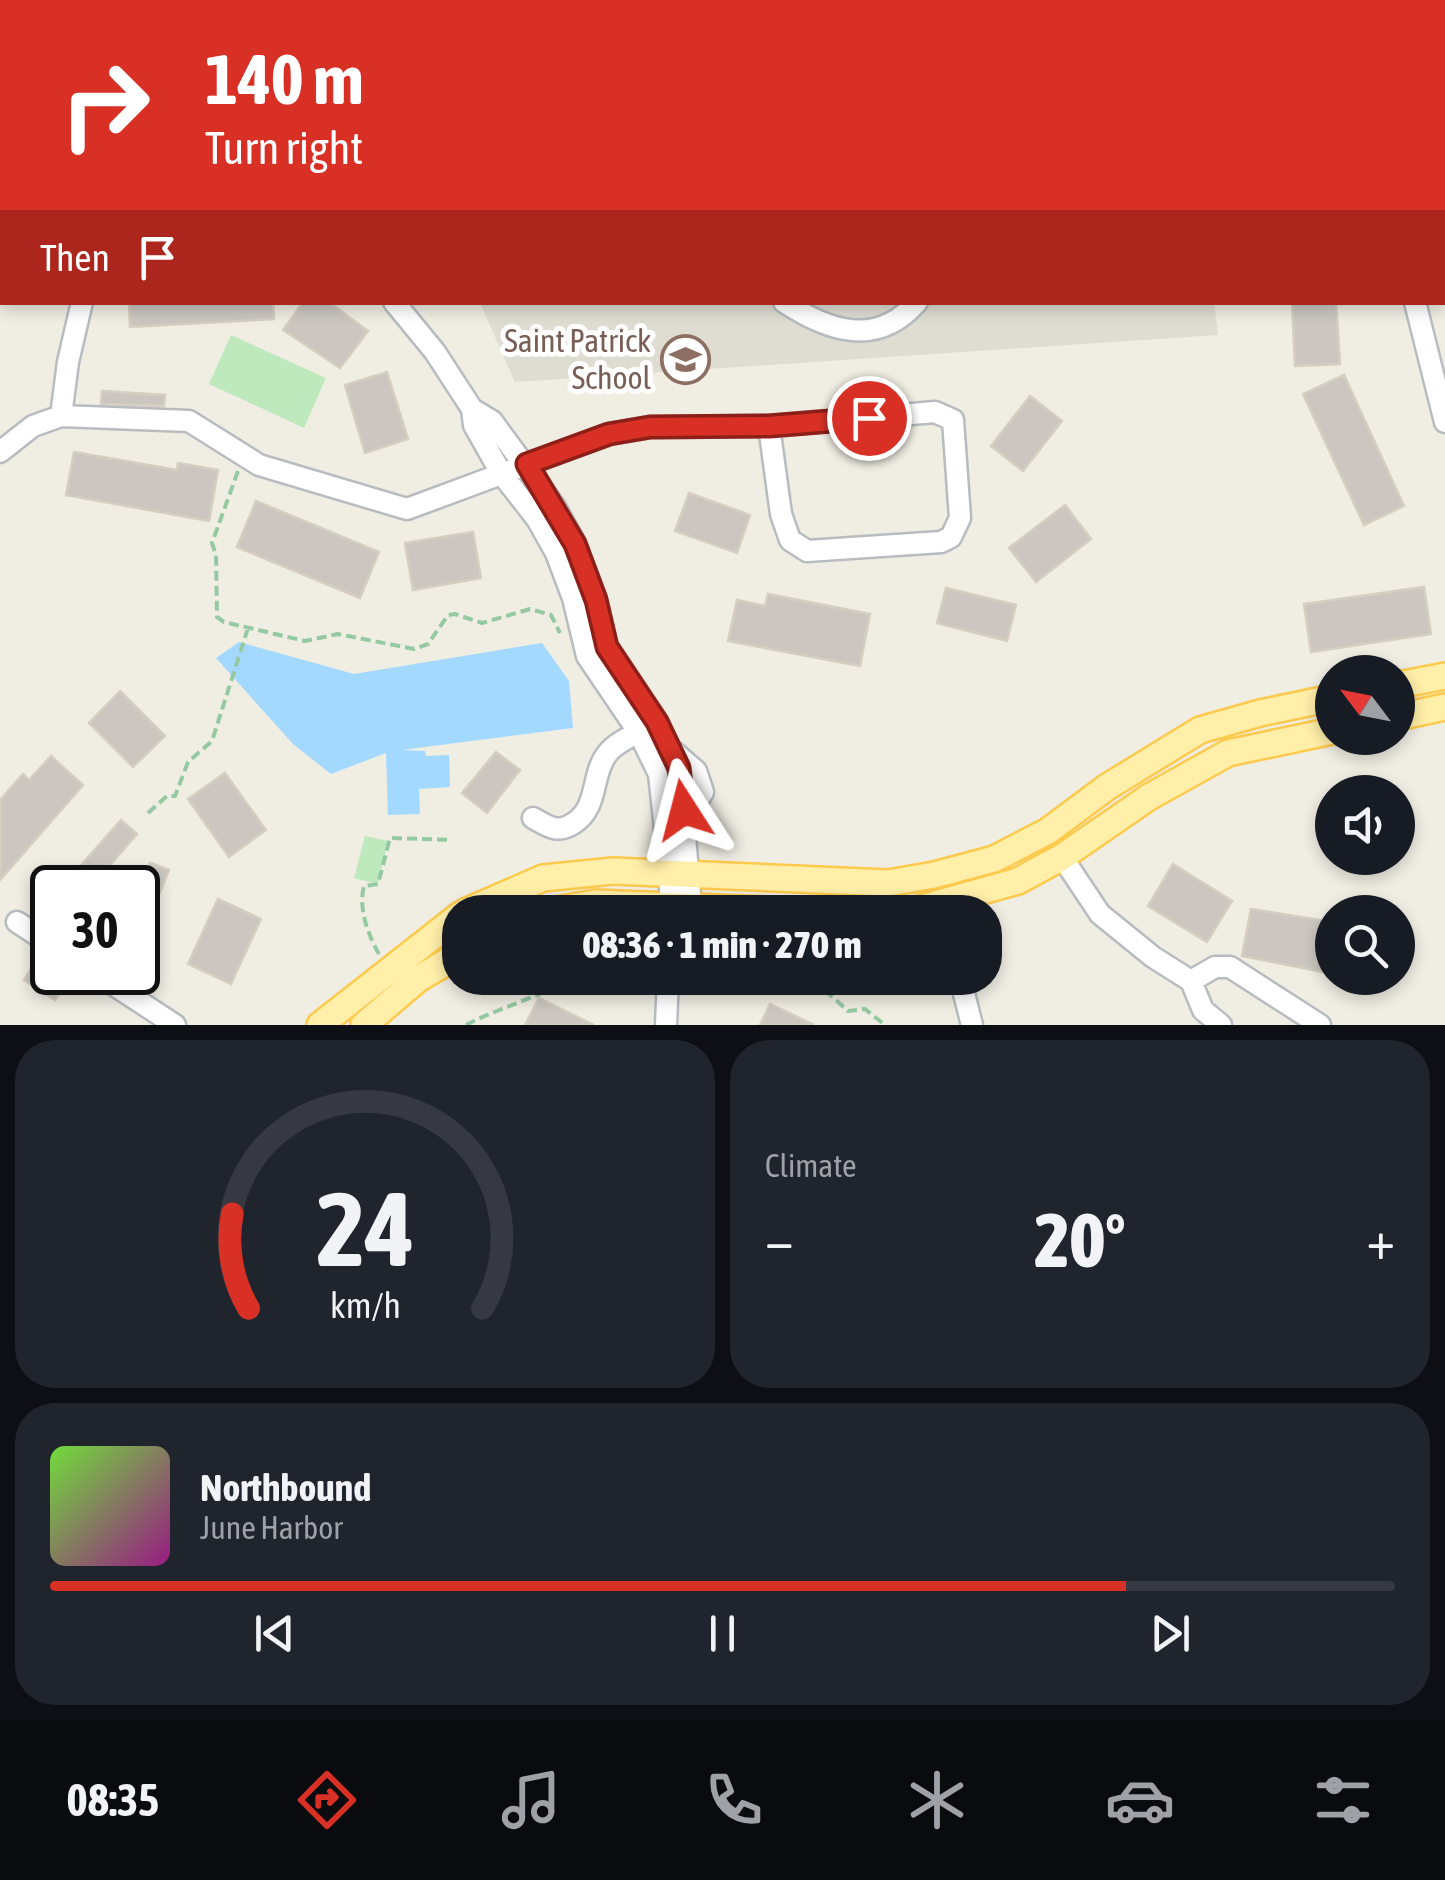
<!DOCTYPE html>
<meta charset="utf-8">
<style>
body{margin:0;font-family:"Asap Condensed",sans-serif;background:#20242c;color:#f1f3f6;height:100vh;display:flex;flex-direction:column;font-size:38px;white-space:nowrap}
*{box-sizing:border-box;margin:0}
p{font-size:32px;color:#9ea1a6}
.icon{flex:none;width:55px;height:55px;fill:none;stroke:currentColor;stroke-width:2;stroke-linecap:round;stroke-linejoin:round}
.map{position:relative;height:1025px;overflow:hidden}
.side{display:flex;flex-direction:column;gap:15px;padding:15px;background:#0d0f14;flex:1}
.side>*{flex:none}
.hud{position:absolute;left:0px;top:0px;width:1445px;height:305px;box-shadow:0 5px 15px #0003;background:#d93025;color:#fff;overflow:hidden}
.needle{width:65px;rotate:302deg}
.buttons{position:absolute;left:1315px;top:655px;display:grid;gap:20px}
.buttons a{display:grid;place-items:center;width:100px;height:100px;border-radius:50%;background:#171b24;box-shadow:0 5px 15px #0003;font-size:50px}
.speed{position:absolute;left:30px;top:865px;display:flex;gap:20px;font-size:50px;font-weight:700;text-align:center}
.speed>*{display:grid;place-content:center;width:130px;height:130px;border-radius:50%;background:#171b24;box-shadow:0 5px 15px #0003;line-height:1}
.speed .limit{border:5px solid #111;border-radius:15px;background:#fff;color:#111}
.pin{position:absolute;display:grid;place-items:center;width:85px;height:85px;color:#fff;margin:-42px;border:5px solid #fff;border-radius:50%;box-shadow:0 2px 10px #0007}
.me{position:absolute;width:110px;margin:-55px;rotate:351deg;stroke-linejoin:round;filter:drop-shadow(0 0 8px #0008)}
.turn{display:flex;align-items:center;gap:35px;height:210px;padding:0 40px;font-size:45px}
.turn .icon{width:130px;height:130px;stroke-width:2.5}
.turn b{display:block;font-size:70px;line-height:85px}
.then{display:flex;align-items:center;height:95px;padding:0 40px;background:#0003;gap:20px;font-size:38px}
.big{font-size:75px;font-weight:800;line-height:1.1}
.side .widget{flex:1;display:flex;flex-direction:column;justify-content:center;gap:15px;min-width:0;padding:0 35px;border-radius:40px;background:#20242c}
.side .dial{align-items:center;gap:0}
.dial svg{height:260px;overflow:visible;fill:none;stroke:#363941;stroke-width:7;stroke-linecap:round;text-anchor:middle}
.dial text{fill:#f1f3f6;stroke:none}
.song{display:flex;align-items:center;gap:30px}
.cover{width:120px;height:120px;border-radius:15px;background:linear-gradient(135deg,hsl(100 70% 55%),hsl(310 70% 35%))}
.played{height:10px;border-radius:5px;background:linear-gradient(90deg,#d93025 80%,#363941 80%)}
.keys{display:flex;justify-content:space-around;direction:ltr}
.heat{display:flex;justify-content:space-between;align-items:center;font-size:55px;direction:ltr}
.side .tiles{flex:1;display:grid;gap:15px;grid-template-columns:1fr 1fr}
.widget:last-child{grid-column:span 2}
.trip{position:absolute;left:442px;top:895px;width:560px;height:100px;border-radius:40px;background:#171b24;box-shadow:0 5px 15px #0003;font-weight:800;line-height:100px;text-align:center}
.dock{display:flex;height:160px;justify-content:space-around;align-items:center;background:#090b0e;color:#9ea1a6}
.dock .icon{width:70px;height:70px}
.dock .current{color:#d93025}
.dock b{font-size:45px;color:#f1f3f6}
.map>svg:first-child{display:block}
.education{fill:#dfdcd2}
.green{fill:#bee9bd}
.water{fill:#a4d9ff}
.building{fill:#cbc7c0;stroke:#d5cec1;stroke-width:2.5}
.lines{fill:none;stroke-linecap:round;stroke-linejoin:round}
.minor-casing{stroke:#b8bcc1;stroke-width:25}
.major-casing{stroke:#feca4d;stroke-width:30}
.path{stroke:#94c9a2;stroke-width:4;stroke-dasharray:10 5;stroke-linecap:butt}
.minor{stroke:#fff;stroke-width:20}
.major{stroke:#ffefa9;stroke-width:25}
.route-casing{stroke:#8d1f18;stroke-width:25}
.route{stroke:#d93025;stroke-width:18}
.labels{text-anchor:middle;stroke-width:10;stroke-linejoin:round;paint-order:stroke}
.education-label{font-size:32px;fill:#785e54;stroke:#fff;text-anchor:end}
</style>
<div class="map">
<svg width="1445" height="1025" viewBox="0 0 1445 1025">
<rect width="100%" height="100%" fill="#f0ede3"/>
<path class="education" d="M369,0H1057L1060,2H367Z
M1214,302L1218,335L515,382L480,303Z"/>
<path class="green" d="M231,335L326,378L304,428L209,384Z
M365,836L388,841L378,884L354,878Z"/>
<path class="water" d="M239,642L354,674L542,643L569,681L573,728L402,750L425,751L426,756L449,755L450,787L419,789L420,814L388,815L386,753L331,774L293,744L216,658Z"/>
<path class="building" d="M129,302H273L274,319L130,327Z
M303,302H329L368,331L340,368L283,330Z
M1292,302H1336L1340,364L1295,366Z
M387,372L408,439L365,453L345,385Z
M1344,375L1404,506L1364,525L1303,394Z
M102,391L165,395L164,406L101,404Z
M1030,396L1062,421L1023,471L991,446Z
M74,452L177,470L178,463L218,470L209,521L66,495Z
M689,493L750,515L737,553L675,531Z
M256,501L379,552L360,598L237,547Z
M1065,505L1091,539L1036,582L1009,548Z
M473,532L481,578L413,590L405,543Z
M1424,587L1431,634L1311,652L1304,604Z
M946,588L1016,605L1007,641L937,623Z
M768,594L870,614L860,666L728,641L737,600L765,606Z
M120,691L165,736L133,767L89,723Z
M496,752L520,770L487,813L462,793Z
M51,756L83,785L0,880V800L23,774L29,780Z
M225,773L266,830L229,857L188,799Z
M121,820L137,834L90,888H61Z
M150,863L169,870L138,947V896Z
M1173,864L1232,901L1207,942L1148,906Z
M218,899L261,919L231,984L188,964Z
M1251,909L1332,922V974L1242,956Z
M35,962L67,982L55,1000L24,980Z
M539,998L594,1025H525Z
M770,1004L814,1025H760Z"/>
<g class="lines">
<defs>
<path id="minor" d="M576,0L580,2
M1329,0L1330,2
M336,2L338,0
M0,27L2,28
M1442,98H1445
M0,102L2,98
M82,302L68,362L61,416L189,421L259,465L407,509L609,434L650,427L769,426L935,412L953,420L960,518L951,537L941,542L807,551L790,540L781,514L769,426
M394,302L435,352L472,409L474,425L501,473L537,519L556,553L573,598L587,656L639,733L659,774L670,875V912
M784,302C828,331 877,348 917,302
M1415,302L1445,422
M472,409L492,421L555,507L575,543L596,600L607,647L657,722L679,768L691,905
M0,452L33,426L61,416
M673,751L696,771L703,792L685,822
M533,818C549,827 557,834 574,823C599,807 591,774 607,754C616,742 634,735 647,728
M1062,857L1100,914L1153,957L1191,981L1203,1010L1221,1025
M17,922L52,945
M94,972L175,1025
M960,978L972,1025
M1191,981L1215,967H1230L1320,1025
M666,1025L668,978"/>
<path id="major" d="M1398,685L1445,676
M1398,717L1445,707
M465,912L543,878L613,871L888,883L934,875L994,859L1048,831L1107,787L1200,730L1260,713L1332,698
M543,912L596,903L816,912
M907,912L1018,881L1062,857L1149,797L1228,753L1332,731
M320,1025L460,915
M364,1025L418,979L460,954"/>
</defs>
<use href="#minor" class="minor-casing"/>
<use href="#major" class="major-casing"/>
<path class="path" d="M238,471L212,543L216,555L217,617L224,622L305,641L338,634L414,649L428,644L448,615L455,614L482,623L530,609L551,615L560,633
M148,813L167,796H175L188,762L212,741L248,628
M379,954C368,935 358,908 364,886L378,884L390,838L452,840
M620,978L647,990
M799,978L801,982C820,983 834,998 848,1011L865,1009L885,1025
M686,990L697,989L716,978
M466,1025C500,1007 539,998 570,978"/>
<use href="#minor" class="minor"/>
<use href="#major" class="major"/>
</g>
<g class="lines">
<defs>
<path id="route" d="M684,810L679,768L657,722L607,647L596,600L575,544L527,464L609,434L650,427L769,426L869,418"/>
</defs>
<use href="#route" class="route-casing"/>
<use href="#route" class="route"/>
</g>
<defs>
<symbol id="school-ring" viewBox="-11 -11 22 22"><circle r="9.5" fill="#fff" stroke="#8d6e63" stroke-width="1.5"/><path d="M0-5L7-2L0 1L-7-2ZM-4 1L0 2.5L4 1V4Q0 6-4 4Z" fill="#8d6e63"/></symbol>
</defs>
<g fill-rule="evenodd">
<use href="#school-ring" x="658" y="332" width="55" height="55"/>
</g>
<g class="labels">
<g class="education-label">
<text x="651" y="352">Saint Patrick<tspan x="651" dy="37">School</tspan></text>
</g>
</g>
</svg>
<div class="buttons">
<a><svg class="needle" viewBox="-14 -14 28 28"><path d="M0-13l5 13h-10z" fill="#e53935"/><path d="M0 13l5-13h-10z" fill="#9ea1a6"/></svg></a>
<a><svg class="icon" aria-label="sound" viewBox="0 0 24 24"><path d="M4 9h4l5-4v14l-5-4H4zM17 9q2 3 0 6"/></svg></a>
<a><svg class="icon" aria-label="search" viewBox="0 0 24 24"><circle cx="10" cy="10" r="6"/><path d="M15 15l6 6"/></svg></a>
</div>
<div class="speed"><div class="limit">30</div></div>
<div class="pin" style="left:869px;top:418px;background:#d93025"><svg class="icon" aria-label="arrive" viewBox="0 0 24 24"><path d="M6 21V4h12l-3 4 3 4H6"/></svg></div>
<svg class="me" style="left:684px;top:810px" viewBox="-20 -20 40 40"><path d="M0-17L14 15 0 8-14 15z" fill="#d93025" stroke="#fff" stroke-width="4"/></svg>
<div class="trip">08:36 · 1 min · 270 m</div>
<div class="hud">
<div class="turn"><svg class="icon" aria-label="right" viewBox="0 0 24 24"><path d="M7 20v-9h11M14 6l5 5-5 5"/></svg><div><b>140 m</b>Turn right</div></div>
<div class="then">Then<svg class="icon" aria-label="arrive" viewBox="0 0 24 24"><path d="M6 21V4h12l-3 4 3 4H6"/></svg></div>
</div>
</div>
<section class="side">
<div class="tiles">
<div class="widget dial"><svg viewBox="0 0 100 80">
<path d="M14 69A42 42 0 1 1 86 69"/>
<path d="M14 69A42 42 0 0 1 9 40" stroke="#d93025"/>
<text x="50" y="56" font-size="32" font-weight="700">24</text>
<text x="50" y="72" font-size="11">km/h</text>
</svg></div>
<div class="widget"><p>Climate</p>
<div class="heat"><a>−</a><b class="big">20°</b><a>+</a></div>
</div>
<div class="widget">
<div class="song"><i class="cover"></i><div><b>Northbound</b><p>June Harbor</p></div></div>
<div class="played"></div>
<div class="keys"><svg class="icon" aria-label="previous" viewBox="0 0 24 24"><path d="M18 5L8 12l10 7zM5 5v14"/></svg><svg class="icon" aria-label="pause" viewBox="0 0 24 24"><path d="M8 5v14M16 5v14"/></svg><svg class="icon" aria-label="next" viewBox="0 0 24 24"><path d="M6 5l10 7-10 7zM19 5v14"/></svg></div>
</div>
</div>
</section>
<nav class="dock">
<b>08:35</b>
<svg class="icon current" aria-label="directions" viewBox="0 0 24 24"><path d="M12 3l9 9-9 9-9-9zM9 14v-3h6M13 9l2 2-2 2"/></svg>
<svg class="icon" aria-label="music" viewBox="0 0 24 24"><path d="M9 18V5l10-2v13"/><circle cx="6" cy="18" r="3"/><circle cx="16" cy="16" r="3"/></svg>
<svg class="icon" aria-label="phone" viewBox="0 0 24 24"><path d="M5 4h4l2 5-3 2q2 4 5 5l2-3 5 2v4C11 20 4 13 5 4z"/></svg>
<svg class="icon" aria-label="climate" viewBox="0 0 24 24"><path d="M12 3v18M4 7l16 10M4 17L20 7"/></svg>
<svg class="icon" aria-label="car" viewBox="0 0 24 24"><path d="M5 17H2v-5l4-1 3-4h7l3 4 3 1v5h-3M9 17h6M6 11h13"/><circle cx="7" cy="17" r="2"/><circle cx="17" cy="17" r="2"/></svg>
<svg class="icon" aria-label="filters" viewBox="0 0 24 24"><path d="M4 7h16M4 17h16"/><circle cx="9" cy="7" r="2"/><circle cx="15" cy="17" r="2"/></svg>
</nav>
